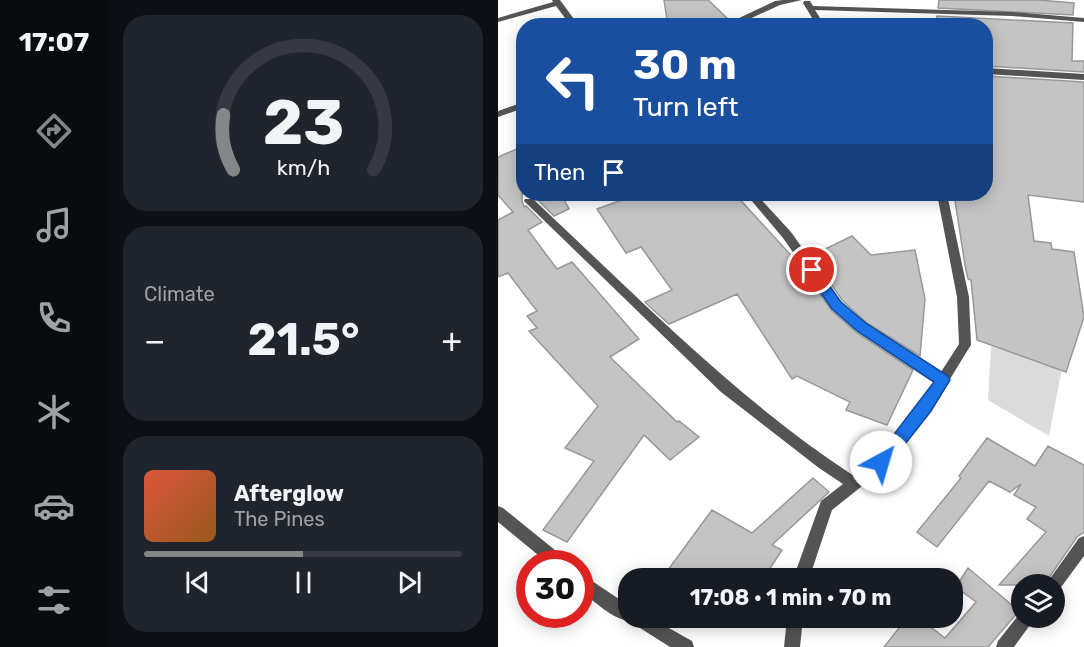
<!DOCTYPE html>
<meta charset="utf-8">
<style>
body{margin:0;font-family:Rubik,sans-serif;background:#20242c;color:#f1f3f6;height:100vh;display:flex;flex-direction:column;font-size:22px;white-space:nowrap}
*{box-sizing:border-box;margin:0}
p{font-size:20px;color:#9ea1a6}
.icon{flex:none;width:33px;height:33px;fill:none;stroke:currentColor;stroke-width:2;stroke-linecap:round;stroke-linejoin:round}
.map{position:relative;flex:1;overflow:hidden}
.panel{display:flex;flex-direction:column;gap:15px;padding:15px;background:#0d0f14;width:390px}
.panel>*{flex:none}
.banner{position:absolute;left:18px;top:18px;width:477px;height:183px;border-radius:24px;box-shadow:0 3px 15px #0003;background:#1a4fa0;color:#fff;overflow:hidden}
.fabs{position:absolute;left:513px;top:574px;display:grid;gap:12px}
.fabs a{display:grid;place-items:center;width:54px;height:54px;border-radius:50%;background:#171b24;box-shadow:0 3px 15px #0003;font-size:30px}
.speed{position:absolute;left:18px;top:550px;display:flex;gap:12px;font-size:30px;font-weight:700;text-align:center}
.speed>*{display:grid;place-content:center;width:78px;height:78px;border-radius:50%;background:#171b24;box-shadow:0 3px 15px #0003;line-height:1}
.speed .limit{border:9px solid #d22;background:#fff;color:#111}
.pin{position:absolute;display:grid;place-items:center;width:51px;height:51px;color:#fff;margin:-26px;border:3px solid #fff;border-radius:50%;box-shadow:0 2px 6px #0007}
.me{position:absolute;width:66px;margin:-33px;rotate:39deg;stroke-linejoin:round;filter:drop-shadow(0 0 4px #0008)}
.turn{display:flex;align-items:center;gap:21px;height:126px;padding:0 18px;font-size:27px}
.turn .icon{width:78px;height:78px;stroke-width:2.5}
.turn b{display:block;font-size:42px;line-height:51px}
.then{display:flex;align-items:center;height:57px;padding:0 18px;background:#0003;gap:12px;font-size:22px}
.big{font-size:45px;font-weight:700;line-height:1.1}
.panel .widget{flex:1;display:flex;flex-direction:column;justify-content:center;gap:9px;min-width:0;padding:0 21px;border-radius:24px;background:#20242c}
.panel .dial{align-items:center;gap:0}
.dial svg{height:156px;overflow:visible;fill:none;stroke:#363941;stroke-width:7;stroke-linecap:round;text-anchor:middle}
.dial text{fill:#f1f3f6;stroke:none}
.song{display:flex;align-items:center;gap:18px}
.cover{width:72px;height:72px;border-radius:9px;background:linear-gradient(135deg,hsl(10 70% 55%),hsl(30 70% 35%))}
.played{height:6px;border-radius:3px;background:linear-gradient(90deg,#858687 50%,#363941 50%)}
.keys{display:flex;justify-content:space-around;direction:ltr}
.heat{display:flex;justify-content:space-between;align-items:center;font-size:33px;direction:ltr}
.trip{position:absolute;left:120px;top:568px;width:345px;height:60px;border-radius:24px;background:#171b24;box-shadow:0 3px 15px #0003;font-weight:700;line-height:60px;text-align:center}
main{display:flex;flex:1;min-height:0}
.tab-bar{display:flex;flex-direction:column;width:108px;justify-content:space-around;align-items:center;background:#090b0e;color:#9ea1a6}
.tab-bar .icon{width:42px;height:42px}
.tab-bar .on{color:#858687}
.tab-bar b{font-size:27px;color:#f1f3f6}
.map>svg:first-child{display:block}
.green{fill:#dbdbdb}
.building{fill:#c4c4c4;stroke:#989898;stroke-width:1.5}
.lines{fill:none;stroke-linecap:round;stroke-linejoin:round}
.street{fill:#545454;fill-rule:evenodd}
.route{fill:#1a73e8;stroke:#114b97;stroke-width:1.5}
</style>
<main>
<nav class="tab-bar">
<b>17:07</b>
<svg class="icon on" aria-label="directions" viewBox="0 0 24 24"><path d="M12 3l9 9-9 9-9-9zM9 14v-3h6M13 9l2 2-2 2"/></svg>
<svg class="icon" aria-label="music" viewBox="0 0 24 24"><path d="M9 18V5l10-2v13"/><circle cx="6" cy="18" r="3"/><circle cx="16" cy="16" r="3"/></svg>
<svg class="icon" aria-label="phone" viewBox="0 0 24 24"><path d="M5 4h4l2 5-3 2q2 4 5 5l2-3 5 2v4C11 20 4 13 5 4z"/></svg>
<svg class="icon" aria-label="climate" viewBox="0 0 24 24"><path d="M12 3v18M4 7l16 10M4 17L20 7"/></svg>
<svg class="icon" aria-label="car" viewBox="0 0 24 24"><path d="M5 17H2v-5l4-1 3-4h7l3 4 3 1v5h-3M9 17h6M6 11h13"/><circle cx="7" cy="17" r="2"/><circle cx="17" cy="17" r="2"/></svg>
<svg class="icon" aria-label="filters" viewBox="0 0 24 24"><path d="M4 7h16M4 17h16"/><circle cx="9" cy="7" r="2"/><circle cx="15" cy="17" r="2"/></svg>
</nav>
<section class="panel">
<div class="widget dial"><svg viewBox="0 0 100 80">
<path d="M14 69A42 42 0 1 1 86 69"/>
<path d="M14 69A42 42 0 0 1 9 41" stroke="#858687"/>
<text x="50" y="56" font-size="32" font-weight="700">23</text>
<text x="50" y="72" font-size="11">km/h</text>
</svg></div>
<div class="widget"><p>Climate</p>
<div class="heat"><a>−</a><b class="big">21.5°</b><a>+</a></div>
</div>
<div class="widget">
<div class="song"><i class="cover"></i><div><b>Afterglow</b><p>The Pines</p></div></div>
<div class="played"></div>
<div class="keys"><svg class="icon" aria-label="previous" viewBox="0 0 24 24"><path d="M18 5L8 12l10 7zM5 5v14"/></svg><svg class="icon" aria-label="pause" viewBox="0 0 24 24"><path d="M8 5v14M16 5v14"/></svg><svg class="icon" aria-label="next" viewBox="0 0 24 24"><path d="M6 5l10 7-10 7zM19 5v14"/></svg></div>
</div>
</section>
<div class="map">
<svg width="586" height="647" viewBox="0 0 586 647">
<rect width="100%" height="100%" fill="#fff"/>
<path class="green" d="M493,346L564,368L551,436L490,400Z"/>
<path class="building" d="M166,0H210L231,20L222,26H170Z
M441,0H540L576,3L575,15L440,8Z
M439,16L575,23L574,61H586V72L488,66V26H437Z
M488,76L586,82V202L530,195L536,241L553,243L554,249L576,252L586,317L568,372L479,340L473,280L470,279L467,265L456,194H488Z
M26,146L24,201L26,207L28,206L44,222L30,230L59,269L74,262L141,339L112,357L179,422L181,421L201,437L172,460L146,435L69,542L45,530L96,461L67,448L100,406L31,331L39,328L29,316L39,311L10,273L0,277V220L15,212L0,195V157Z
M53,194H63L71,209L56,216L40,200Z
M141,194H237L299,262L334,311L359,333L415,370L389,425L348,410L352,402L299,376L294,379L239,294L171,324L152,307L147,302L174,290L143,247L128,253L99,209Z
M354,236L373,255L417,250L427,299L422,356L369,323L345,301L313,256Z
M489,438L537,466L550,446L586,465V532L579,537L546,585H501L548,532L529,519L538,507L516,495L523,484L512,492L491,481L439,547L419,532L463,478L461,476Z
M315,478L331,492L274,545L284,550L265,579H176L167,574L214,510L254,533Z
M470,568L521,611L490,647H386L409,618H421L447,638L478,602L458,587Z"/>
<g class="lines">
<path class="street" d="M54,0H62L81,26H73L58,6L0,22V18L55,2Z
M285,0H304L282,5L236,26H224L277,1Z
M306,1H312L315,6L514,12L586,18V22L514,16L317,10L327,26H319L305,3Z
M488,68L586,74V80L488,74Z
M26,102V108L0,117V111Z
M248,194H258L293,232L343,303L368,325L443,372L461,344L459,297L439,194H449L471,297L473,345L471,348L433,410L388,467L334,510L311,579H295L323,501L345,484L321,468L223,392L26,201L27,199H35C138,295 237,398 356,476L378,459L423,402L437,381L360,331L335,309L285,238Z
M0,506L5,508L68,559L71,564H51L0,522Z
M586,536V556L561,590L556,592V585H548L551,580L581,538Z
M82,573L130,605V618H153L194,641L196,647H172L131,621C114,619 96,601 82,590Z
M523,612L524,618H537L516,647H498L500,641Z
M289,618H305L302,647H286Z"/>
</g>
<path class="route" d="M314,266L318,267L343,302L369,324L450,376L452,380L433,411L389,467L383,469L378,467L376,462L378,458L436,382L359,331L334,309L307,270Z"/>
</svg>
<div class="fabs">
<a><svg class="icon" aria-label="layers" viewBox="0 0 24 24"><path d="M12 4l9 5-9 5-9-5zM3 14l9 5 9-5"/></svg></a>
</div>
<div class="speed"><div class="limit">30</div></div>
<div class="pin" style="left:314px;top:270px;background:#d93025"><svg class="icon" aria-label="arrive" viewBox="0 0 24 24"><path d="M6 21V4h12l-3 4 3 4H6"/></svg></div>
<svg class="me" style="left:383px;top:462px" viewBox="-20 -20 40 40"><circle r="19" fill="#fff"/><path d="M0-13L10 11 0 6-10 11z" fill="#1a73e8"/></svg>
<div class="trip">17:08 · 1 min · 70 m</div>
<div class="banner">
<div class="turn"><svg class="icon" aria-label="left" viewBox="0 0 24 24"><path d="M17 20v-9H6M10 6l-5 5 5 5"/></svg><div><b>30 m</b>Turn left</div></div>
<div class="then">Then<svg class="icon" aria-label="arrive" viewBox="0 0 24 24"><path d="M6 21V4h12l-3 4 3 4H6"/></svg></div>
</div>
</div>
</main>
